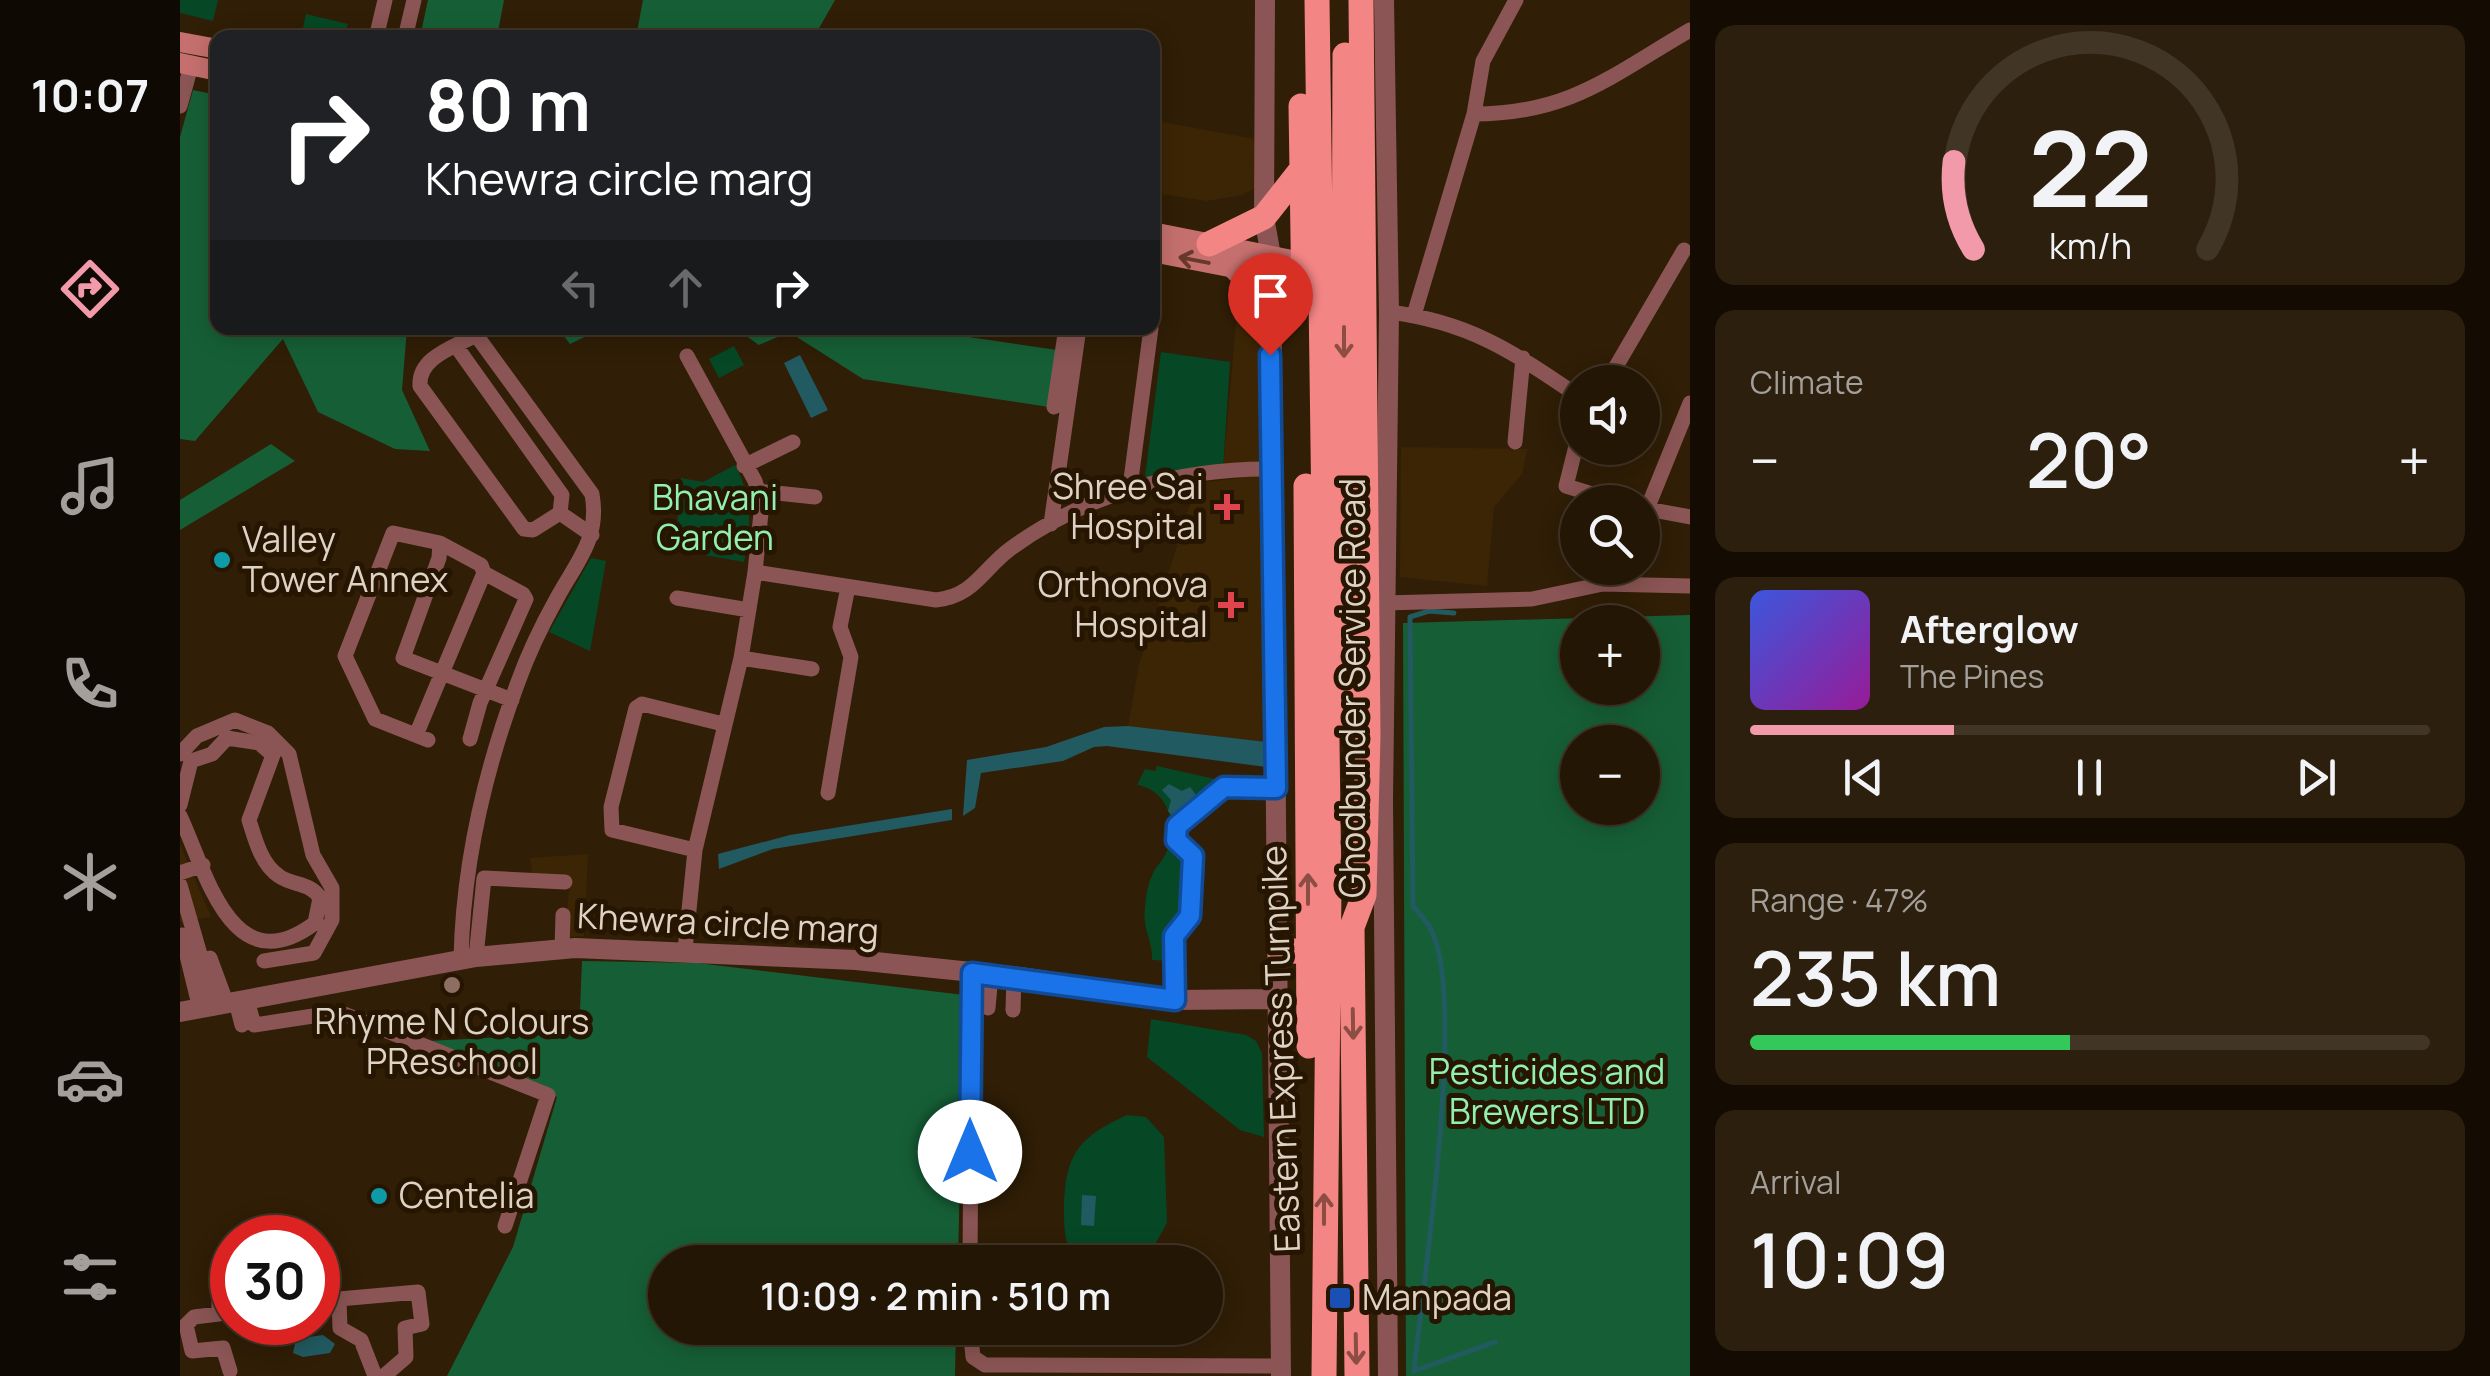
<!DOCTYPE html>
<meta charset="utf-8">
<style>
body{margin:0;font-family:Manrope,sans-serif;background:#2c1f0e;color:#f1f3f6;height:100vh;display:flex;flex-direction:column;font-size:38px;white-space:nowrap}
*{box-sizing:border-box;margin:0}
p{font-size:32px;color:#a39f9a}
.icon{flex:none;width:55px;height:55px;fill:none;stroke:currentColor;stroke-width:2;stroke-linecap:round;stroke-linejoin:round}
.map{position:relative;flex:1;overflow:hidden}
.drawer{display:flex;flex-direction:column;gap:25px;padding:25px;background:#140c02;width:800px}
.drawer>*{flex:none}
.guide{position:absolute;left:30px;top:30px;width:950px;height:305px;border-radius:20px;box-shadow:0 5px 25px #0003,0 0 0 2px #413526;background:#202124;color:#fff;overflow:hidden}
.controls{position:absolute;left:1380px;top:365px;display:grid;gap:20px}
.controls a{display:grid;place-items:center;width:100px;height:100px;border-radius:50%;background:#241604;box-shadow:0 5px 25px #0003,0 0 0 2px #413526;font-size:50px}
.speed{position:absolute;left:30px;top:1215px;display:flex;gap:20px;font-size:50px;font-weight:700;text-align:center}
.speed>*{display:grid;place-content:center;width:130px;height:130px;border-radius:50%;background:#241604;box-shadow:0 5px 25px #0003,0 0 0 2px #413526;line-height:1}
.speed .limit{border:15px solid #d22;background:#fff;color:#111}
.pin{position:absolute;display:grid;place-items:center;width:85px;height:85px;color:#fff;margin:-102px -42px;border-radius:50% 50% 50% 0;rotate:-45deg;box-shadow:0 0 10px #0007}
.pin .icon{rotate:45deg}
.me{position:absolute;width:110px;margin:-55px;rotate:0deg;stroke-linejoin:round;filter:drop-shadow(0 0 8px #0008)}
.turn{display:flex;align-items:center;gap:35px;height:210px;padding:0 50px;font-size:45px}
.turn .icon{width:130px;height:130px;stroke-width:2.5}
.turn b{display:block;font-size:70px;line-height:85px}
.lanes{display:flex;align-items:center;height:95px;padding:0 50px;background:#0003;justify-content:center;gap:50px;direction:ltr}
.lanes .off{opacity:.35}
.big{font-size:75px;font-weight:600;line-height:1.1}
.drawer .tile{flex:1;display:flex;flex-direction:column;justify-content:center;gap:15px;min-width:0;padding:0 35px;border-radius:20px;background:#2c1f0e}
.drawer .dial{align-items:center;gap:0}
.dial svg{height:260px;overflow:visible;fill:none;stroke:#413526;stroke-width:7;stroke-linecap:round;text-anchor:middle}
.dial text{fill:#f1f3f6;stroke:none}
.song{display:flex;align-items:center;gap:30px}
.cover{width:120px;height:120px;border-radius:15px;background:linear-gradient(135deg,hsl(230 70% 55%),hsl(300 70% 35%))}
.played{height:10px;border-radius:5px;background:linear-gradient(90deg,#f39aaa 30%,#413526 30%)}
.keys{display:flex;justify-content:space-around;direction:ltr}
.heat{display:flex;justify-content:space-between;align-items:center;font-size:55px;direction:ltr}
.charge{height:15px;border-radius:8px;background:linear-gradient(90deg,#34c759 47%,#413526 0)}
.trip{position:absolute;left:468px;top:1245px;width:575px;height:100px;border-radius:50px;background:#241604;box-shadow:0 5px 25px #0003,0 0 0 2px #413526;font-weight:600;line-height:100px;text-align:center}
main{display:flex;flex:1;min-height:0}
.dock{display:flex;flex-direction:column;width:180px;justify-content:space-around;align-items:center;background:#0e0902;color:#a39f9a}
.dock .icon{width:70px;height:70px}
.dock .active{color:#f39aaa}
.dock b{font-size:45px;color:#f1f3f6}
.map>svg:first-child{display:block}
.built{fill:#3c2504}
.green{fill:#064825}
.forest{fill:#165f36;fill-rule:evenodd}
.water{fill:#225a61}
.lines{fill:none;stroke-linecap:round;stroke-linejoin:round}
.stream{stroke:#225a61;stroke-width:5}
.minor{stroke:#8a5554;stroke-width:15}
.tertiary{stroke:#8a5554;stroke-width:20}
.secondary{stroke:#c5706f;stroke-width:20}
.primary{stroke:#f38584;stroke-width:25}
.oneway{stroke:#66392c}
.oneway2{stroke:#8c4d42}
.route-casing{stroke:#114b97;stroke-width:25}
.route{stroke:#1a73e8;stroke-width:18}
.health-dot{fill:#e0444e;stroke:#261500;stroke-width:4}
.culture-dot{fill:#0f9aa8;stroke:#261500;stroke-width:4}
.education-dot{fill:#8d6e63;stroke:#261500;stroke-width:4}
.transit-dot{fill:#1a4fb4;stroke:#261500;stroke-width:4}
.labels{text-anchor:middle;stroke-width:10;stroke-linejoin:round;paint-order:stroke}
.poi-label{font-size:35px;fill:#ded2c4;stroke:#261500;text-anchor:start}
.park-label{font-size:35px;fill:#91f0b0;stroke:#261500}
.street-label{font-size:35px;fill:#ded2c4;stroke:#261500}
</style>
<main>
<nav class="dock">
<b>10:07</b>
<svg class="icon active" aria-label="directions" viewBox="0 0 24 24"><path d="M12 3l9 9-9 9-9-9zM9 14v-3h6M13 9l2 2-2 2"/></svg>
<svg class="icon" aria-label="music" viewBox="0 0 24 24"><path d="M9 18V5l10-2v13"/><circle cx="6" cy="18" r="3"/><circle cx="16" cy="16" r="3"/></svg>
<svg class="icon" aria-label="phone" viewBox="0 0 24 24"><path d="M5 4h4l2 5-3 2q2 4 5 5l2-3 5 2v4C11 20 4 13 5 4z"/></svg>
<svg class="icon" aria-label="climate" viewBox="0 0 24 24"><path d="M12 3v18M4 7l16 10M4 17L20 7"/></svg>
<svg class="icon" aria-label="car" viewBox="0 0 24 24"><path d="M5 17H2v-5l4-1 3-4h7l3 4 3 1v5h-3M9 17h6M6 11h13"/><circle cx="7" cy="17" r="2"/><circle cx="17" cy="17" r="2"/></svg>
<svg class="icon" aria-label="filters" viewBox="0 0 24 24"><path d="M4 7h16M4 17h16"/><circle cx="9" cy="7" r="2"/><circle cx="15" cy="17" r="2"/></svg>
</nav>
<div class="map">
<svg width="1510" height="1376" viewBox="0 0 1510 1376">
<rect width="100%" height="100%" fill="#301e06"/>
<path class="built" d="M972,120L1080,140L1081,185L1062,195L1027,201L973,193Z
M1060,279L1087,317L1088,468L1043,469Z
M1221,447L1347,449L1342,474L1314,507L1307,586L1220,577Z
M1087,475V742L948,726L959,665L1017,483Z
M0,844L31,917L0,922Z
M408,854L404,936L385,937L390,877L352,874L350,858Z"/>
<path class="green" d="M0,0H38L33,21L0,13Z
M126,14L168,24L164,37H121Z
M554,346L564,365L539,378L529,359Z
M981,352L1050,362L1043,469L965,477Z
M555,465C573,499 571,524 564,562L495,550L501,478L523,482Z
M411,558L426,561L410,651L369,632Z
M977,766L1035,779V789L993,829L992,847L1000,858L1002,906L990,931L989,961L972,960C973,940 962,929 965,908C966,899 967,887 971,878C974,868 983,861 987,851C999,825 987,789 957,785L965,769L975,771Z
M971,1019L1066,1035L1076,1041L1082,1053L1084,1137L1060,1130L967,1057Z
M947,1115L966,1117L984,1137L987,1223L965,1262H897C885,1246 884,1231 884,1211C885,1155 897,1138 947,1115Z"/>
<path class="forest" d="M248,0H324L317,37H240Z
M463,0H655L634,37H456Z
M13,90L37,95L38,328H227L222,390L250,451L215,449L138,412L103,339L15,441L0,439V137Z
M378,328H423L390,344Z
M555,328H728L877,350L869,407L683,379L609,332L579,345Z
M91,444L115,461L0,530V500Z
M1510,615V1376H1226L1223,623ZM1462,622V688H1398V622ZM1462,742V808H1398V742Z
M402,961L517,963L784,995L778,1262H485V1328H776L775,1376H267L333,1247L377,1097L248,1041L399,1033Z"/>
<path class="water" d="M620,355L648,410L631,418L604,363Z
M948,726L1087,742L1086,767L927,746L914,747L883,761L801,773L795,808L783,816L787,760L866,747L924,727Z
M989,784L1002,791L1010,787L1016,795L993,817L988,811L991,800L982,790Z
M772,809V820L593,849L539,869L538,854L610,835Z
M902,1195L916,1196L914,1226L901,1225Z
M143,1335L155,1344L150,1353L123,1357L113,1353L116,1339Z"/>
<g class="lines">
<path class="stream" d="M1274,613L1249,611L1230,617L1233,906C1239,913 1247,921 1251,930C1287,997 1243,1284 1234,1371L1315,1342"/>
<path class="minor" d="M196,38L205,0
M225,38L234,0
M0,106L11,66
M1294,114C1390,114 1432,75 1510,30
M1209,312C1290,322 1333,352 1398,396
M1234,315L1294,114L1303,61L1336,0
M296,335C275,347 238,357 240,386L344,529L353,530L380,513L412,535
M276,346L382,495L380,513
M507,356L575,481L582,503L575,572
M1427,382L1504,250
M874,407L886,328
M1398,438L1386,486L1438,502
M1335,442L1343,358
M564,466L613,442
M950,487L971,328
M578,491L635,497
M1462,508L1510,517
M1467,509L1510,403
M871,524L899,328
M497,598L569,610
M1204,603L1352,599L1423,584L1510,586
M561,658L632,669
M236,735L304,573L301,565L260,543
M290,739L300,703L346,599L343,594L304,573
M248,740L195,719L165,656L213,533L260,543L259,558L223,658L332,700
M0,754L17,736L55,720L88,733L109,754L133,855L152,888V920L134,953L84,961
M648,793L671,657L660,627L668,587
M0,805L11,761L32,754L47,738L79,743L93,755L69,820C75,839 81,864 99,876C113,886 130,882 140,898L135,923C52,985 27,874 0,816
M515,850L432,830L431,807L456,708L462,704L543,724
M0,873L23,865
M0,885L35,1006
M2,935L20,1009
M382,949L383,915
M505,950L515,850L561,658L575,572L756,600C794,596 802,570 830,549C905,494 1000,468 1092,469
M296,957L304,878L385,882
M30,958L47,1004
M281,959C283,866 305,770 338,682C348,654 362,625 377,598C397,561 420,539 412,494L291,328
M67,1000L74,1025L159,1012L368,1095L325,1226
M995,1000V936L1010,916L1013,856L996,840L997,825L1044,787L1096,788
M56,1002L62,1025
M808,1008L811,975
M833,1010L834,976
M790,1262L792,973
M138,1301L159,1299
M790,1328L793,1357L805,1365L1101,1366
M50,1371L43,1348L12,1351L6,1325L14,1317L39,1314V1283L52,1276
M195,1376L181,1340L160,1328L159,1299L238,1292L242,1324L225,1328L226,1357L204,1376"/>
<path class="tertiary" d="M1085,0L1084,217L1091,256L1101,1376
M1204,0L1209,312L1203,801L1208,1376
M0,1012L296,957L395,948L676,960L840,977L995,1000L1096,999"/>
<path class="secondary" d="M0,42L38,49
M0,63L38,71
M972,232L1137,265
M972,252L1137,284
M1052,268L1078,294L1090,317"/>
<path class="primary" d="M1137,0L1149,888L1144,1376
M1121,106L1124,301
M1029,244L1084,217L1121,170
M1126,486L1129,1046
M1163,725L1165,55
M1099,950L1128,952
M1177,1376L1172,927L1184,895L1188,736L1181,0"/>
</g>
<defs><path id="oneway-shaft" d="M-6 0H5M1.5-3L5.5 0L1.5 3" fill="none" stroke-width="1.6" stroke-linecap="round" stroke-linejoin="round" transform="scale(2.5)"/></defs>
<use class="oneway" href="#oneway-shaft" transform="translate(1014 260) rotate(-169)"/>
<g class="oneway2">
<use href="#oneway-shaft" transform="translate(1164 342) rotate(90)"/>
<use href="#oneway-shaft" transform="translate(1128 889) rotate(-90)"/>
<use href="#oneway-shaft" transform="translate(1173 1024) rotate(89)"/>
<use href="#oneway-shaft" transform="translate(1144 1209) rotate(-90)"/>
<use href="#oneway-shaft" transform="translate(1176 1349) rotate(89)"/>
</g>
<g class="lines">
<defs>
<path id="route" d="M790,1152L792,973L995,1000L994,936L1010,916L1013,856L996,840L997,826L1044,787L1096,788L1090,355"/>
</defs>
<use href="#route" class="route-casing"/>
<use href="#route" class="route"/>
</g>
<g class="health-dot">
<path d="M1042 492h10v10h10v10h-10v10h-10v-10h-10v-10h10z"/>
<path d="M1046 590h10v10h10v10h-10v10h-10v-10h-10v-10h10z"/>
</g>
<g class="culture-dot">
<circle cx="42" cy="560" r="10"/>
<circle cx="199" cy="1196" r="10"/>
</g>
<circle class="education-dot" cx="272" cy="985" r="10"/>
<rect class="transit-dot" x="1148" y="1286" width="24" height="24" rx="5"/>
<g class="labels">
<g class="poi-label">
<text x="1024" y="499" text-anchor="end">Shree Sai<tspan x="1024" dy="40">Hospital</tspan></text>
<text x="62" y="552">Valley<tspan x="62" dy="40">Tower Annex</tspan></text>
<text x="1028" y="597" text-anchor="end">Orthonova<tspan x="1028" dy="40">Hospital</tspan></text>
<text x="272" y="1034" text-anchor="middle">Rhyme N Colours<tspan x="272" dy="40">PReschool</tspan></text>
<text x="219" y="1208">Centelia</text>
<text x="1182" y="1310">Manpada</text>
</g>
<g class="park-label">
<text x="535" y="510">Bhavani<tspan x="535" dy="40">Garden</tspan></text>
<text x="1367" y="1084">Pesticides and<tspan x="1367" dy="40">Brewers LTD</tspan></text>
</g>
<g class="street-label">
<text transform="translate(1173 688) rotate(-90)" y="12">Ghodbunder Service Road</text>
<text transform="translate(548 924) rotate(3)" y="12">Khewra circle marg</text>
<text transform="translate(1101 1049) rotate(-92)" y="12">Eastern Express Turnpike</text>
</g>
</g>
</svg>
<div class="controls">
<a><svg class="icon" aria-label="sound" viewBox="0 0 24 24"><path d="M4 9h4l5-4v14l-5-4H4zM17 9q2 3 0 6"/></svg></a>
<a><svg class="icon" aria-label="search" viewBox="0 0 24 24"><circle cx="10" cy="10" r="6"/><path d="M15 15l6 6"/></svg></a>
<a>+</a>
<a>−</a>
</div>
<div class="speed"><div class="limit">30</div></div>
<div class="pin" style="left:1090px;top:355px;background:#d93025"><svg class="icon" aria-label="arrive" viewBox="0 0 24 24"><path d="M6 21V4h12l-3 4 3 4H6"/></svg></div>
<svg class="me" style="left:790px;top:1152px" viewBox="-20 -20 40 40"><circle r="19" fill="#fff"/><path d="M0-13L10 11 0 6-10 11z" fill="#1a73e8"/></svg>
<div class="trip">10:09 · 2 min · 510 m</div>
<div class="guide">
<div class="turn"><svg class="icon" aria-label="right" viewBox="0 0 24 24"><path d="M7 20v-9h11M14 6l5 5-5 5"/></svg><div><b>80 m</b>Khewra circle marg</div></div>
<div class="lanes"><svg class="icon off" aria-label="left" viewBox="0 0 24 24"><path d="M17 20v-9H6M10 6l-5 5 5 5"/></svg><svg class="icon off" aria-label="ahead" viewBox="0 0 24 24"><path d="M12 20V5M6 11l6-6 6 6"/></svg><svg class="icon" aria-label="right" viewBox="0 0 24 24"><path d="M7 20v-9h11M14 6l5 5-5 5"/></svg></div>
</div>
</div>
<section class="drawer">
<div class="tile dial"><svg viewBox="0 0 100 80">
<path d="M14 69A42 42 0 1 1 86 69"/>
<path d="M14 69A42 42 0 0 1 8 42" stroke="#f39aaa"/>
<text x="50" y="56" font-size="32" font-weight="700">22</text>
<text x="50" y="72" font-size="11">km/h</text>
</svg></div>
<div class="tile"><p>Climate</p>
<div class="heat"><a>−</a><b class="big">20°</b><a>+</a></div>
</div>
<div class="tile">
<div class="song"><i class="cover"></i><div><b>Afterglow</b><p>The Pines</p></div></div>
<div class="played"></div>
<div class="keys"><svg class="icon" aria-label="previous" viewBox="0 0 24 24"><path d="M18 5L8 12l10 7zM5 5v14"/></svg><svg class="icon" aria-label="pause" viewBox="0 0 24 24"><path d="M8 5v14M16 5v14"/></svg><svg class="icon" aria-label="next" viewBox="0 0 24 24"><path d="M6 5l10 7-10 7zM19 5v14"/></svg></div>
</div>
<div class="tile"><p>Range · 47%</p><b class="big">235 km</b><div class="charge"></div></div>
<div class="tile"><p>Arrival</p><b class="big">10:09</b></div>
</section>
</main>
